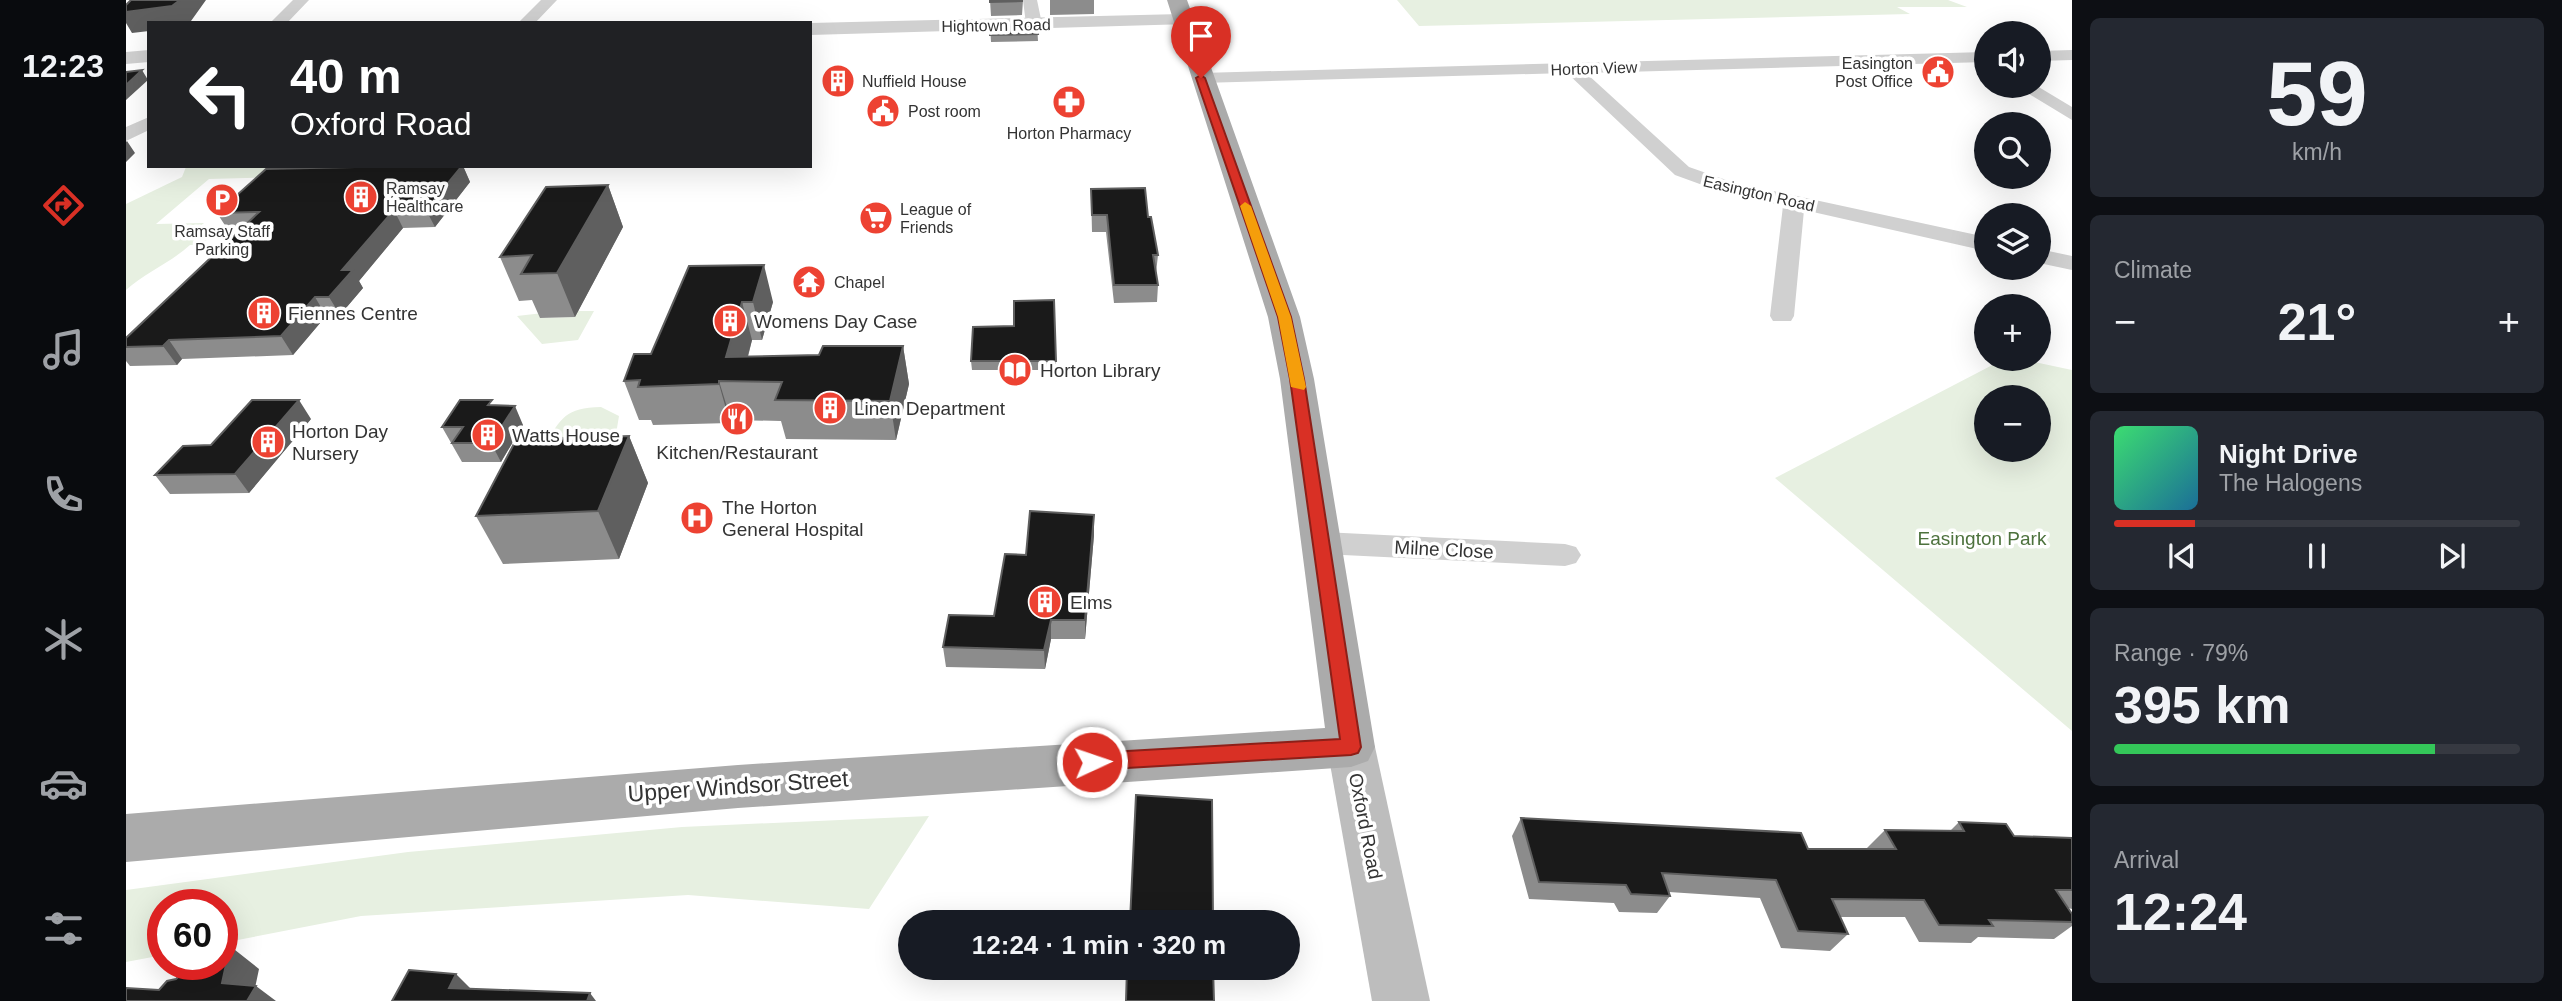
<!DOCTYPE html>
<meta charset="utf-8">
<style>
body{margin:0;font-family:Arial,sans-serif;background:#242831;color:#f1f3f6;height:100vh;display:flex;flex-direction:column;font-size:26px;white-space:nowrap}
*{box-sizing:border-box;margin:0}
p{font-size:23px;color:#9ea1a6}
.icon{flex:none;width:38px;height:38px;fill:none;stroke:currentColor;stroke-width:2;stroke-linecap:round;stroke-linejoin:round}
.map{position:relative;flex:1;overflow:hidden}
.drawer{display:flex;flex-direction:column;gap:18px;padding:18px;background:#0d0f14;width:490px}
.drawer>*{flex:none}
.hud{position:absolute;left:21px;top:21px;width:665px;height:147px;border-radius:0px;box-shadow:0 7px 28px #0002;background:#202124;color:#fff;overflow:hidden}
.controls{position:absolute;left:1848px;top:21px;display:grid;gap:14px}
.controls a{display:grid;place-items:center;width:77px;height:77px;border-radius:50%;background:#171b24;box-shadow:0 7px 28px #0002;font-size:35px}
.speed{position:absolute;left:21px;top:889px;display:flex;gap:14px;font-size:35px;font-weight:700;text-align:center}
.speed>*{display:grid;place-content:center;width:91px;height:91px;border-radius:50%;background:#171b24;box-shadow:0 7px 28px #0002;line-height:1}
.speed .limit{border:10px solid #d22;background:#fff;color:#111}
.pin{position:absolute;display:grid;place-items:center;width:60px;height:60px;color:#fff;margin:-72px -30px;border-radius:50% 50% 50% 0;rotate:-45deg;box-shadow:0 0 7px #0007}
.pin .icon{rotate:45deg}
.me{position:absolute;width:77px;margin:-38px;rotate:87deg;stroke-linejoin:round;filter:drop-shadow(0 0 5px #0008)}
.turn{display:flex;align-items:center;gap:24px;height:147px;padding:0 28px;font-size:32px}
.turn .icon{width:91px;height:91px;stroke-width:2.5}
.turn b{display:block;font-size:49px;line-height:60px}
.big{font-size:52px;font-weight:700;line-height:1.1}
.drawer .widget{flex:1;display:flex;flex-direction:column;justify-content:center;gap:10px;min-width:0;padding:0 24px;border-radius:10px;background:#242831}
.drawer .dial{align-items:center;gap:0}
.dial b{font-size:91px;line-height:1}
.song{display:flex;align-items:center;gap:21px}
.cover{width:84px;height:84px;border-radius:10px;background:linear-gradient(135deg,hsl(140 70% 55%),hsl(200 70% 35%))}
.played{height:7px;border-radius:4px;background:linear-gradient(90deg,#d93025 20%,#363941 20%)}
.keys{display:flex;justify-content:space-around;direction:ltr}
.heat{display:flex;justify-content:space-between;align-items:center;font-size:38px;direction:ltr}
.charge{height:10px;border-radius:5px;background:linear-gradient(90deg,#34c759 79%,#363941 0)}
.trip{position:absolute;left:772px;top:910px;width:402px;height:70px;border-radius:35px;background:#171b24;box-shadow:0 7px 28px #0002;font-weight:700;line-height:70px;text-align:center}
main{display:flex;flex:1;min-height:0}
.tabs{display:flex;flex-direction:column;width:126px;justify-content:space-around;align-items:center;background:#090b0e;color:#9ea1a6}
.tabs .icon{width:49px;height:49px}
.tabs .active{color:#d93025}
.tabs b{font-size:32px;color:#f1f3f6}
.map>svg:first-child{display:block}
.green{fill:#e7f0e1;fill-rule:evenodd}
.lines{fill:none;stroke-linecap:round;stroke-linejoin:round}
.minor{fill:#d0d0d0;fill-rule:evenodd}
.tertiary{fill:#d0d0d0;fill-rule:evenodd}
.secondary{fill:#bdbdbd;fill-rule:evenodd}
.primary{fill:#ababab;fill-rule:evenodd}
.wall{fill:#8c8c8c}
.shaded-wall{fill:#5f5f5f}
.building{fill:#1a1a1a;stroke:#5f5f5f;stroke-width:2}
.route{fill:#d93025;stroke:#8d1f18;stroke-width:2}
.slow{fill:#f59e0b}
.labels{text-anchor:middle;stroke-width:7;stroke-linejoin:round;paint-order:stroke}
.far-street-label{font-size:16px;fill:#333;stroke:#fff}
.far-poi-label{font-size:16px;fill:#333;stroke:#fff;text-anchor:start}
.poi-label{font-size:19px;fill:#333;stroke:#fff;text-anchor:start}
.park-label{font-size:19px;fill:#4d723d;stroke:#fff}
.street-label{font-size:19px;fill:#333;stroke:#fff}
.near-street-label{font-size:23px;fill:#333;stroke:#fff}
</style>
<main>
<nav class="tabs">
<b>12:23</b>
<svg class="icon active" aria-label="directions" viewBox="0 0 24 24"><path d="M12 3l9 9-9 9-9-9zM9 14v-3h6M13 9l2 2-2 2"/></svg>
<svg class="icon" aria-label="music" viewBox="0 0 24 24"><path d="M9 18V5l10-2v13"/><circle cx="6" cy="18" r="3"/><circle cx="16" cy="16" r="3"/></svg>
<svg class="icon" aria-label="phone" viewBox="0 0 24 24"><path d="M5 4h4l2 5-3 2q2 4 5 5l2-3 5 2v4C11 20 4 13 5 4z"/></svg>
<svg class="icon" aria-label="climate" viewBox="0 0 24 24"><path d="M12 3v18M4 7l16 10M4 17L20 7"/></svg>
<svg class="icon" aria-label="car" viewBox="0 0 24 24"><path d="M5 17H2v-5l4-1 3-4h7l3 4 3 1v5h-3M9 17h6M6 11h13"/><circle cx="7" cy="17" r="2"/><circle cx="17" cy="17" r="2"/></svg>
<svg class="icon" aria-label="filters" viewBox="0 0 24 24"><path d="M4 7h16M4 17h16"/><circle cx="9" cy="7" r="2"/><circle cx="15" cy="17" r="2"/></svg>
</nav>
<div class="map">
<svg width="1946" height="1001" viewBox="0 0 1946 1001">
<rect width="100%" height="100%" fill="#fff"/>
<path class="green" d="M1271,0H1822L1841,7H1771L1784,14L1293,26Z
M267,166L258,174L83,179L30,224L78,223L58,240H81L74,245H64C44,263 19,273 0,290V204L56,177L60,167Z
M452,311H468L452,340L416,344L391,316L417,313L415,318L449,317Z
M1878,359H1894L1946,370V731L1649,478ZM1860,397H1913V450H1860Z
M475,407L493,416L491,428L474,452L418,446C436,417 439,408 475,407Z
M803,816L743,909L562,895L235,916L96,943V905H37V955L0,962V890L282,852L556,827Z"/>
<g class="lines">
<path class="minor" d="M167,0H183L161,23H144Z
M415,0H431L409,23H392Z
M897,0H911L916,24L913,27H903L900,24Z
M1946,50V60L1913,61V51Z
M1860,52V62L1460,73L1563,167L1606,182L1860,237V251L1678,210L1668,316L1665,321H1647L1644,316L1657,206L1593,191L1549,175L1441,73L1075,83L1066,78L1075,73Z
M1890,86H1911L1946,107V120Z
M23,117V130L0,141V127Z
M1913,249L1946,256V270L1913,263Z
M1197,532L1439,544L1450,547L1455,555L1450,563L1439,566L1197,554L1186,551L1181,543L1186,535Z"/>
<path class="tertiary" d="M1056,14L1065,20L1063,24L684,35V23Z
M23,50V62L0,64V52Z"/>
<path class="secondary" d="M1225,727L1242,733L1249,747L1304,1001H1246L1201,747L1208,733Z"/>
<path class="primary" d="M1041,0H1061L1174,317L1188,379L1249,747L1242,761L1225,767L612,808L0,862V814L612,765L1199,728L1154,379L1142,317Z"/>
</g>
<path class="wall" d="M864,0H897L896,15L865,16Z
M924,0H968V14L924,15Z
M911,24L912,41L865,42L864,25Z
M274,166H337L344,182L309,227L277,228L233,281L237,288L214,315L200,316L167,355L56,359L51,365L4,366L0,361V338L114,230H102L91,213Z
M425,166H460L426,167Z
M482,185L497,227L449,317L414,318L406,300L393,301L374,257Z
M965,189L1022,217L1032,255L1030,273L1032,285L1031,302L988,303L980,232H966Z
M563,266L647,302L636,340H626L622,357L693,355L777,346L783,384L770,440L660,439L655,421L605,420L604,423L527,425L525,420H513L498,381L525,354Z
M928,300L930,370H846L845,361L888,326Z
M368,405L397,425L375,462H336L316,427Z
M185,419L123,493L44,494L29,475L85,445Z
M503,436L522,483L493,559L377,564L350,516Z
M968,515V535L959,639H925L919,669L820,667L817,647L868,616L900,555Z
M1395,818L1682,849H1742L1741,848L1759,830L1824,831L1833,822L1888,836L1946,838V909L1942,908L1946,914V926L1928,939L1852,937L1845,943L1793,942L1779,917H1714L1722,934L1704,951L1655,948L1634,898L1543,892L1544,896L1531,913L1493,912L1488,903L1403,899L1386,836Z"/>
<path class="shaded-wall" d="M54,0H80L65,21L62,23H23V31L6,33L0,23V12Z
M16,70L22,80L0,100V85Z
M1,141L9,153L0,162V142Z
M336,166H337L344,182L309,227L300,210Z
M482,185L497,227L449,317L431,273Z
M268,210L277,228L233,281L237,288L214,315L203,297L216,270Z
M638,265L647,302L636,340L627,302Z
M189,297L200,316L167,355L155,336Z
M616,302L626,340L615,381L600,357Z
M43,340L56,359L51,365L37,346Z
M777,346L783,384L770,440L764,401Z
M593,381L605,420L604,423L593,384Z
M173,400L185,419L123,493L109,474Z
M389,406L397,425L375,462L365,443Z
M503,436L522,483L493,559L472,511Z
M968,515V535L959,639V620Z
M925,620V639L919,669L918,650Z
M104,946L133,969L129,988L130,986L150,1001H120L96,983Z
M330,974L352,996L323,988Z
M464,993L470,1001H461Z"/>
<path class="building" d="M5,0H54L46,6L0,12V5Z
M864,0H896V1L864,2Z
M911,24L912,34L864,35V25Z
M16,70L0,85V72Z
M274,166H336L300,210H268L216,270H227L203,297H189L155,336L43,340L37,346L0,347V338L133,212L91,213L140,169Z
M482,185L431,273L395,274L406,255L374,257L420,187Z
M1019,188L1022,217H1025L1032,255H1027L1032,285H988L981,215H966L965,189Z
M638,265L627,302H616L600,357L693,355L697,346H777L764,401L649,400L656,382L593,381V384L512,387L514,380L498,381L508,354H525L563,266Z
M928,300L930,361H845L847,327L888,326V301Z
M126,400H173L109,474L29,475L57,446L85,445Z
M334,400H366L362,405L389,406L365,443H326L337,427H316Z
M503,436L472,511L350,516L390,440Z
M904,511L968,515L959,620H925L918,650L817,647L823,615L868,616L879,554L900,555Z
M1010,795L1086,800L1087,922H1004Z
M1395,818L1675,833L1682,849H1770L1759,830L1838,831L1833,822L1880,824L1888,836L1946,838V890H1930L1946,914V922L1863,920L1867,926L1813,925L1798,900L1706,899L1722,934L1672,931L1650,880L1536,873L1544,896L1505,894L1500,885L1413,882Z
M104,946L96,983L130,986L121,1001H0V988L33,990L41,981L50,979L66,964H96V948Z
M1001,968H1087L1088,1001H1000Z
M283,970L330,974L323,988L464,993L461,1001H266Z"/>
<path class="route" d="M1075,75L1079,78L1165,317L1178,379L1235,747L1232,753L1225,755L966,770L959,768L956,762L959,756L966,753L1214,739L1164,379L1152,317L1070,78Z"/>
<path class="slow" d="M1119,202L1125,206L1165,317L1180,387L1178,390L1165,387L1152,317L1114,206Z"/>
<defs>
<symbol id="civic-disc" viewBox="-11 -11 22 22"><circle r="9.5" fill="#ed4232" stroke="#fff"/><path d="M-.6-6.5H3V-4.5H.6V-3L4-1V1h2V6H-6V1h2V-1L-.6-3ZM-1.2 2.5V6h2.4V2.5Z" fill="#fff"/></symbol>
<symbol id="building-disc" viewBox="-11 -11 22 22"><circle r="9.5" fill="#ed4232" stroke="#fff"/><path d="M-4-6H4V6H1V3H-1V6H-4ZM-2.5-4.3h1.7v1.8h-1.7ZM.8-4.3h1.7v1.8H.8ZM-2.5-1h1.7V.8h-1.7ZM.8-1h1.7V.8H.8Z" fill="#fff"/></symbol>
<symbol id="pharmacy-disc" viewBox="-11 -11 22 22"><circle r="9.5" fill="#ed4232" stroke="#fff"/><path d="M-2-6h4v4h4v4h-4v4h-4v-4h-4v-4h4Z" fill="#fff"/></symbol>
<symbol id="parking-disc" viewBox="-11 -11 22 22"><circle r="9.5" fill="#ed4232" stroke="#fff"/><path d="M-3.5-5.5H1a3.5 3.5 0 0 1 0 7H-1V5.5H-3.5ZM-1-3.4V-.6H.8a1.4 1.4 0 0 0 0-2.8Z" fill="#fff"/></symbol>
<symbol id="supermarket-disc" viewBox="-11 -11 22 22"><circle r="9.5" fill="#ed4232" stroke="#fff"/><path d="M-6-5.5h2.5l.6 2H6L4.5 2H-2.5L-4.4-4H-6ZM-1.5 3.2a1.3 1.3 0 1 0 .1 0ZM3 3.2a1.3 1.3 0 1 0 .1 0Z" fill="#fff"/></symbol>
<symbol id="temple-disc" viewBox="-11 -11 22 22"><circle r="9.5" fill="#ed4232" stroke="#fff"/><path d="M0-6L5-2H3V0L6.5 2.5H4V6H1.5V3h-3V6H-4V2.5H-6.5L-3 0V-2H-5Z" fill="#fff"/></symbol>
<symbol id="library-disc" viewBox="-11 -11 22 22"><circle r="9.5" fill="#ed4232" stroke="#fff"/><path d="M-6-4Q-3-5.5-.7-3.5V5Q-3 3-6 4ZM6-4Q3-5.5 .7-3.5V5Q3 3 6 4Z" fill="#fff"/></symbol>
<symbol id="restaurant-disc" viewBox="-11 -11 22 22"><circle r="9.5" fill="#ed4232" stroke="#fff"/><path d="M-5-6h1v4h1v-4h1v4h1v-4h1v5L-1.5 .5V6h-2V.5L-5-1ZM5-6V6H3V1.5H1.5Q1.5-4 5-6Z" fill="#fff"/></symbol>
<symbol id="hospital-disc" viewBox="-11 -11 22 22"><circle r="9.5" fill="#ed4232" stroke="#fff"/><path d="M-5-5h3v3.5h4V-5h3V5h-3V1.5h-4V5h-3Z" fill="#fff"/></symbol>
</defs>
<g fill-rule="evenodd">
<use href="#civic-disc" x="1793" y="53" width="38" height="38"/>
<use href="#building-disc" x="693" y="62" width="38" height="38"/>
<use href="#pharmacy-disc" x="924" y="83" width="38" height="38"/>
<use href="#civic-disc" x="738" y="92" width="38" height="38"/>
<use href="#building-disc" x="216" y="178" width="38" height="38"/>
<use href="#parking-disc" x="77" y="181" width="38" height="38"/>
<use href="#supermarket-disc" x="731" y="199" width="38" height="38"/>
<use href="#temple-disc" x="664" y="263" width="38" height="38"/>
<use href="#building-disc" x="119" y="294" width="38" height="38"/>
<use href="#building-disc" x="585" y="302" width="38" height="38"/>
<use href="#library-disc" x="870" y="351" width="38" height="38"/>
<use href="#building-disc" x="685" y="389" width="38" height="38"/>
<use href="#restaurant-disc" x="592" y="400" width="38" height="38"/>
<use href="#building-disc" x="343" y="416" width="38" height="38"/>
<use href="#building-disc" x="123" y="423" width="38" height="38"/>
<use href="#hospital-disc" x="552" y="499" width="38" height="38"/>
<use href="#building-disc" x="900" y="583" width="38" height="38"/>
</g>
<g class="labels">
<g class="far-street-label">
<text transform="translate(870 25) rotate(-1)" y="6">Hightown Road</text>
<text transform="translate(1468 68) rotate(-2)" y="6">Horton View</text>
<text transform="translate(1633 193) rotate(13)" y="6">Easington Road</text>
</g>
<g class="far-poi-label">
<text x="1787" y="69" text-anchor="end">Easington<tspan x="1787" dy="18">Post Office</tspan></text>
<text x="736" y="87">Nuffield House</text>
<text x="782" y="117">Post room</text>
<text x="943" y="139" text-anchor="middle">Horton Pharmacy</text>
<text x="260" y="194">Ramsay<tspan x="260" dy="18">Healthcare</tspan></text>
<text x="774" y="215">League of<tspan x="774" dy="18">Friends</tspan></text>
<text x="96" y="237" text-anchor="middle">Ramsay Staff<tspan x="96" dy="18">Parking</tspan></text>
<text x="708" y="288">Chapel</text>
</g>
<g class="poi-label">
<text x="162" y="320">Fiennes Centre</text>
<text x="628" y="328">Womens Day Case</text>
<text x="914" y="377">Horton Library</text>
<text x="728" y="415">Linen Department</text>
<text x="166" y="438">Horton Day<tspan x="166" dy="22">Nursery</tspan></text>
<text x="386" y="442">Watts House</text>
<text x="611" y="459" text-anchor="middle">Kitchen/Restaurant</text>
<text x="596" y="514">The Horton<tspan x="596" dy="22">General Hospital</tspan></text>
<text x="944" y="609">Elms</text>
</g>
<g class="park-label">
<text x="1856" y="545">Easington Park</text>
</g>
<g class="street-label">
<text transform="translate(1318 549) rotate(3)" y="7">Milne Close</text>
<text transform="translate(1240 826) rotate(79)" y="7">Oxford Road</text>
</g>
<g class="near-street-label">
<text transform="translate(612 786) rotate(-4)" y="8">Upper Windsor Street</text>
</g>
</g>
</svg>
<div class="controls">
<a><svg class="icon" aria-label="sound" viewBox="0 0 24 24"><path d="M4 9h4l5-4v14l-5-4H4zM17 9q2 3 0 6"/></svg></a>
<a><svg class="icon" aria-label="search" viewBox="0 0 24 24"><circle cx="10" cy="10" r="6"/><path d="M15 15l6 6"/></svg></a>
<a><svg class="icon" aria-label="layers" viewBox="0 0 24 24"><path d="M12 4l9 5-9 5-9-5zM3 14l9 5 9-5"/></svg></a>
<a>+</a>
<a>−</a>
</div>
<div class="speed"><div class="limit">60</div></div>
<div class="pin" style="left:1075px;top:78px;background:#d93025"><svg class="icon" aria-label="arrive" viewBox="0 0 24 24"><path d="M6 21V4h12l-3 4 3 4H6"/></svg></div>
<svg class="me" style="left:966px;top:762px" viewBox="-20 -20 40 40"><circle r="17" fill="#d93025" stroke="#fff" stroke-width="3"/><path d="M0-11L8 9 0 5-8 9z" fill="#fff"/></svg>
<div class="trip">12:24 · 1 min · 320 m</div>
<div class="hud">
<div class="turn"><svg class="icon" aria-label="left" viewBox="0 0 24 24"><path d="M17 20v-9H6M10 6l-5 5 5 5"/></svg><div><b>40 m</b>Oxford Road</div></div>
</div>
</div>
<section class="drawer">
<div class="widget dial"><b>59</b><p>km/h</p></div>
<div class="widget"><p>Climate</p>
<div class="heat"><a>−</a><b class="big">21°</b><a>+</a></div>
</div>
<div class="widget">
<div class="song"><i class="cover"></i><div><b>Night Drive</b><p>The Halogens</p></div></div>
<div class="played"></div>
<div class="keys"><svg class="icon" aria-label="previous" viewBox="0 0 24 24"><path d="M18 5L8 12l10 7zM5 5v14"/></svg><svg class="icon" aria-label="pause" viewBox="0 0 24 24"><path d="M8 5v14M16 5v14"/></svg><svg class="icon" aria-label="next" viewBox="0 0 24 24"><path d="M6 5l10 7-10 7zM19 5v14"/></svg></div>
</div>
<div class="widget"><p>Range · 79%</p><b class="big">395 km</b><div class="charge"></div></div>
<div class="widget"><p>Arrival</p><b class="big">12:24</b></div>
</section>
</main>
